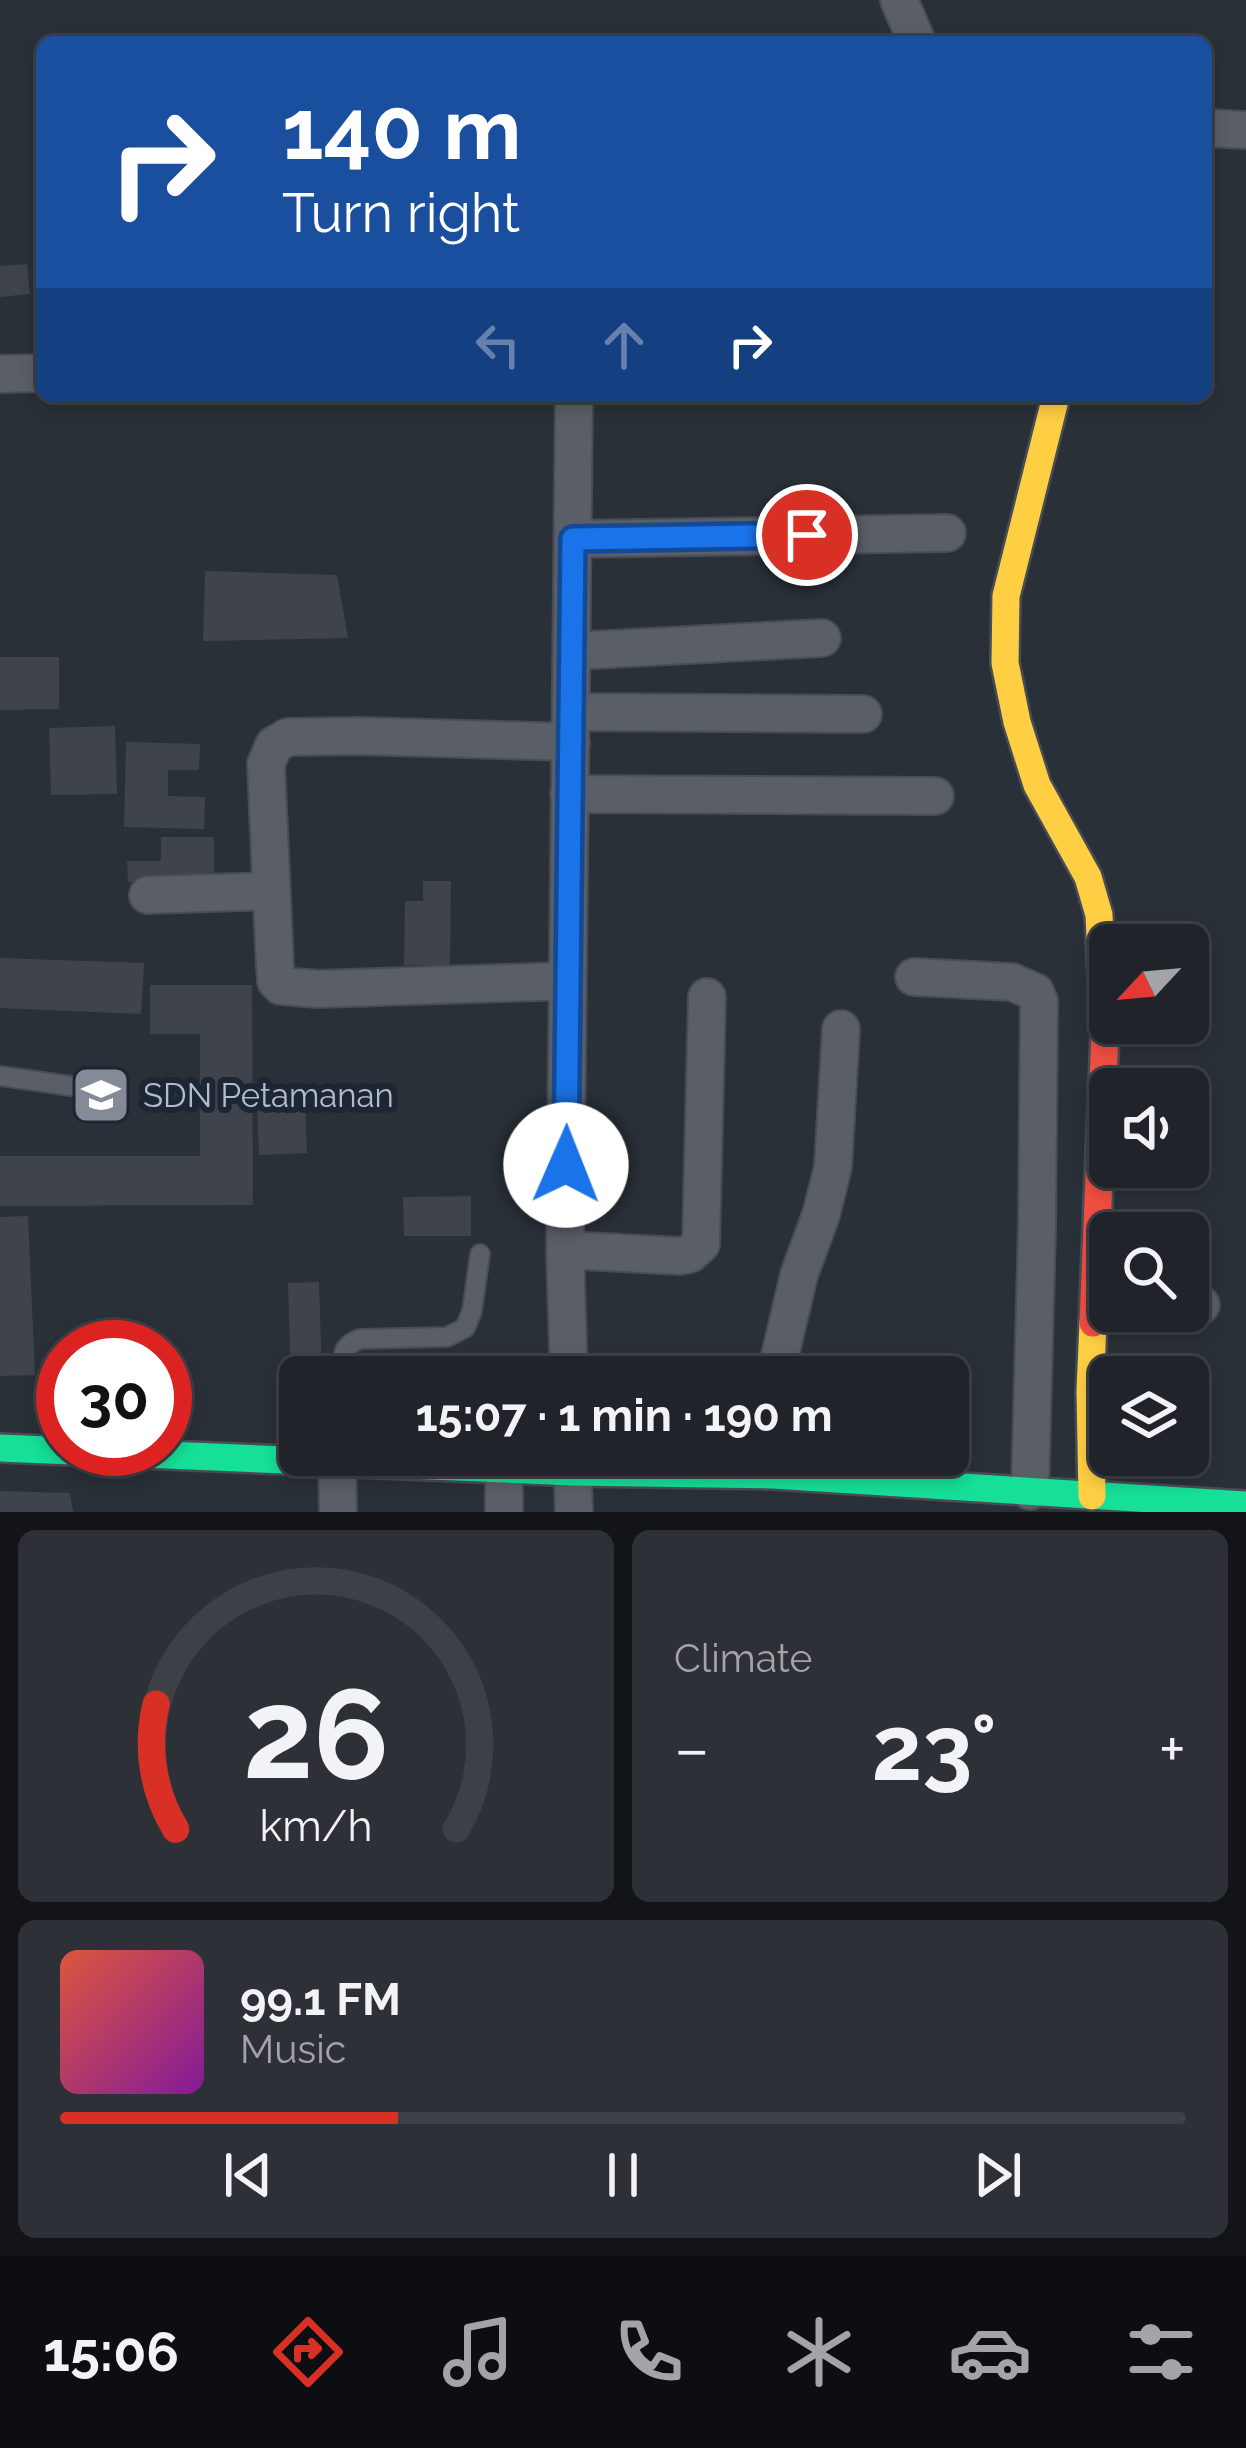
<!DOCTYPE html>
<meta charset="utf-8">
<style>
body{margin:0;font-family:Raleway,sans-serif;background:#2d3036;color:#f1f3f6;height:100vh;display:flex;flex-direction:column;font-size:45px;white-space:nowrap}
*{box-sizing:border-box;margin:0}
p{font-size:39px;color:#a2a4a8}
.icon{flex:none;width:66px;height:66px;fill:none;stroke:currentColor;stroke-width:2;stroke-linecap:round;stroke-linejoin:round}
.map{position:relative;height:1512px;overflow:hidden}
.details{display:flex;flex-direction:column;gap:18px;padding:18px;background:#121417;flex:1}
.details>*{flex:none}
.hud{position:absolute;left:36px;top:36px;width:1176px;height:366px;border-radius:18px;box-shadow:0 6px 18px #0003,0 0 0 3px #3d4147;background:#1a4fa0;color:#fff;overflow:hidden}
.needle{width:78px;rotate:244deg}
.tools{position:absolute;left:1089px;top:924px;display:grid;gap:24px}
.tools a{display:grid;place-items:center;width:120px;height:120px;border-radius:18px;background:#20242a;box-shadow:0 6px 18px #0003,0 0 0 3px #3d4147;font-size:60px}
.speed{position:absolute;left:36px;top:1320px;display:flex;gap:24px;font-size:60px;font-weight:700;text-align:center}
.speed>*{display:grid;place-content:center;width:156px;height:156px;border-radius:50%;background:#20242a;box-shadow:0 6px 18px #0003,0 0 0 3px #3d4147;line-height:1}
.speed .limit{border:18px solid #d22;background:#fff;color:#111}
.pin{position:absolute;display:grid;place-items:center;width:102px;height:102px;color:#fff;margin:-51px;border:6px solid #fff;border-radius:50%;box-shadow:0 3px 12px #0007}
.me{position:absolute;width:132px;margin:-66px;rotate:1deg;stroke-linejoin:round;filter:drop-shadow(0 0 9px #0008)}
.turn{display:flex;align-items:center;gap:42px;height:252px;padding:0 48px;font-size:54px}
.turn .icon{width:156px;height:156px;stroke-width:2.5}
.turn b{display:block;font-size:84px;line-height:102px}
.lanes{display:flex;align-items:center;height:114px;padding:0 48px;background:#0003;justify-content:center;gap:60px;direction:ltr}
.lanes .off{opacity:.35}
.big{font-size:90px;font-weight:700;line-height:1.1}
.details .card{flex:1;display:flex;flex-direction:column;justify-content:center;gap:18px;min-width:0;padding:0 42px;border-radius:18px;background:#2d3036}
.details .dial{align-items:center;gap:0}
.dial svg{height:312px;overflow:visible;fill:none;stroke:#3d4147;stroke-width:7;stroke-linecap:round;text-anchor:middle}
.dial text{fill:#f1f3f6;stroke:none}
.song{display:flex;align-items:center;gap:36px}
.cover{width:144px;height:144px;border-radius:18px;background:linear-gradient(135deg,hsl(10 70% 55%),hsl(290 70% 35%))}
.played{height:12px;border-radius:6px;background:linear-gradient(90deg,#d93025 30%,#3d4147 30%)}
.keys{display:flex;justify-content:space-around;direction:ltr}
.heat{display:flex;justify-content:space-between;align-items:center;font-size:66px;direction:ltr}
.details .tiles{flex:1;display:grid;gap:18px;grid-template-columns:1fr 1fr}
.card:last-child{grid-column:span 2}
.trip{position:absolute;left:279px;top:1356px;width:690px;height:120px;border-radius:18px;background:#20242a;box-shadow:0 6px 18px #0003,0 0 0 3px #3d4147;font-weight:700;line-height:120px;text-align:center}
.dock{display:flex;height:192px;justify-content:space-around;align-items:center;background:#0d0e11;color:#a2a4a8}
.dock .icon{width:84px;height:84px}
.dock .active{color:#d93025}
.dock b{font-size:54px;color:#f1f3f6}
.map>svg:first-child{display:block}
.building{fill:#3f444c}
.lines{fill:none;stroke-linecap:round;stroke-linejoin:round}
.lane-casing{stroke:#484c55;stroke-width:22}
.street-casing{stroke:#484c55;stroke-width:40}
.fast-casing{stroke:#484c55;stroke-width:32}
.slow-casing{stroke:#484c55;stroke-width:32}
.jam-casing{stroke:#484c55;stroke-width:32}
.lane{stroke:#5a5e66;stroke-width:18}
.street{stroke:#5a5e66;stroke-width:36}
.fast{stroke:#16e098;stroke-width:27}
.slow{stroke:#ffcf43;stroke-width:27}
.jam{stroke:#f24e42;stroke-width:27}
.route-casing{stroke:#114b97;stroke-width:30}
.route{stroke:#1a73e8;stroke-width:21}
.labels{text-anchor:middle;stroke-width:12;stroke-linejoin:round;paint-order:stroke}
.poi-label{font-size:33px;fill:#b4bcc9;stroke:#1d2633;text-anchor:start}
</style>
<div class="map">
<svg width="1246" height="1512" viewBox="0 0 1246 1512">
<rect width="100%" height="100%" fill="#2a3038"/>
<path class="building" d="M27,264L30,294L0,297V266Z
M205,571L337,575L348,638L203,641Z
M0,657H59V709L0,710Z
M115,726L117,794L51,795L49,728Z
M126,742L200,744L199,770H168V796L205,797L204,829L124,827Z
M161,837H214V882H128L127,861H161Z
M423,881H451L450,966L404,965L405,901H423Z
M0,958L144,963L141,1014L0,1008Z
M150,985H252L253,1205L0,1206V1156H200V1034H150Z
M305,1103L307,1153L259,1155L257,1105Z
M471,1196V1236H404L403,1197Z
M28,1216L35,1375L0,1376V1217Z
M319,1282L322,1377L291,1379L288,1283Z
M0,1491L70,1493L73,1512H0Z"/>
<g class="lines">
<defs>
<path id="lane" d="M0,1076L71,1086
M344,1377C342,1359 340,1346 360,1339L447,1337L465,1328L472,1311L480,1254"/>
<path id="street" d="M899,0L917,42
M1206,128L1246,130
M0,374L42,373
M573,539L947,533
M572,651L822,638
M572,712L863,714
M569,794L935,796
M148,895L271,891
M914,977L1012,982L1035,992L1039,1001L1037,1227L1030,1491
M567,981L318,989L281,986L276,981L275,967L266,764L274,745L288,737L360,736L571,742
M565,1250L680,1256L690,1254L701,1244L707,997
M1188,1306L1201,1305
M569,1377L565,1250L574,396
M775,1377L799,1275L821,1215L833,1167L841,1029
M572,1455L574,1512
M337,1462L338,1512
M504,1469V1512"/>
<path id="fast" d="M0,1448L573,1472L773,1475L1246,1505"/>
<path id="slow" d="M1056,396L1006,596L1005,663L1017,722L1037,785L1088,877L1099,915L1101,960
M1092,1496L1090,1391L1093,1323"/>
<path id="jam" d="M1093,1323L1105,1033L1101,960"/>
</defs>
<use href="#lane" class="lane-casing"/>
<use href="#street" class="street-casing"/>
<use href="#fast" class="fast-casing"/>
<use href="#slow" class="slow-casing"/>
<use href="#jam" class="jam-casing"/>
<use href="#lane" class="lane"/>
<use href="#street" class="street"/>
<use href="#fast" class="fast"/>
<use href="#slow" class="slow"/>
<use href="#jam" class="jam"/>
</g>
<g class="lines">
<defs>
<path id="route" d="M566,1165L573,539L807,535"/>
</defs>
<use href="#route" class="route-casing"/>
<use href="#route" class="route"/>
</g>
<defs>
<symbol id="school-square" viewBox="-11 -11 22 22"><rect x="-9" y="-9" width="18" height="18" rx="4" fill="#848b96" stroke="#1d2633"/><path d="M0-5L7-2L0 1L-7-2ZM-4 1L0 2.5L4 1V4Q0 6-4 4Z" fill="#fff"/></symbol>
</defs>
<g fill-rule="evenodd">
<use href="#school-square" x="68" y="1062" width="66" height="66"/>
</g>
<g class="labels">
<g class="poi-label">
<text x="143" y="1107">SDN Petamanan</text>
</g>
</g>
</svg>
<div class="tools">
<a><svg class="needle" viewBox="-14 -14 28 28"><path d="M0-13l5 13h-10z" fill="#e53935"/><path d="M0 13l5-13h-10z" fill="#a2a4a8"/></svg></a>
<a><svg class="icon" aria-label="sound" viewBox="0 0 24 24"><path d="M4 9h4l5-4v14l-5-4H4zM17 9q2 3 0 6"/></svg></a>
<a><svg class="icon" aria-label="search" viewBox="0 0 24 24"><circle cx="10" cy="10" r="6"/><path d="M15 15l6 6"/></svg></a>
<a><svg class="icon" aria-label="layers" viewBox="0 0 24 24"><path d="M12 4l9 5-9 5-9-5zM3 14l9 5 9-5"/></svg></a>
</div>
<div class="speed"><div class="limit">30</div></div>
<div class="pin" style="left:807px;top:535px;background:#d93025"><svg class="icon" aria-label="arrive" viewBox="0 0 24 24"><path d="M6 21V4h12l-3 4 3 4H6"/></svg></div>
<svg class="me" style="left:566px;top:1165px" viewBox="-20 -20 40 40"><circle r="19" fill="#fff"/><path d="M0-13L10 11 0 6-10 11z" fill="#1a73e8"/></svg>
<div class="trip">15:07 · 1 min · 190 m</div>
<div class="hud">
<div class="turn"><svg class="icon" aria-label="right" viewBox="0 0 24 24"><path d="M7 20v-9h11M14 6l5 5-5 5"/></svg><div><b>140 m</b>Turn right</div></div>
<div class="lanes"><svg class="icon off" aria-label="left" viewBox="0 0 24 24"><path d="M17 20v-9H6M10 6l-5 5 5 5"/></svg><svg class="icon off" aria-label="ahead" viewBox="0 0 24 24"><path d="M12 20V5M6 11l6-6 6 6"/></svg><svg class="icon" aria-label="right" viewBox="0 0 24 24"><path d="M7 20v-9h11M14 6l5 5-5 5"/></svg></div>
</div>
</div>
<section class="details">
<div class="tiles">
<div class="card dial"><svg viewBox="0 0 100 80">
<path d="M14 69A42 42 0 1 1 86 69"/>
<path d="M14 69A42 42 0 0 1 9 37" stroke="#d93025"/>
<text x="50" y="56" font-size="32" font-weight="700">26</text>
<text x="50" y="72" font-size="11">km/h</text>
</svg></div>
<div class="card"><p>Climate</p>
<div class="heat"><a>−</a><b class="big">23°</b><a>+</a></div>
</div>
<div class="card">
<div class="song"><i class="cover"></i><div><b>99.1 FM</b><p>Music</p></div></div>
<div class="played"></div>
<div class="keys"><svg class="icon" aria-label="previous" viewBox="0 0 24 24"><path d="M18 5L8 12l10 7zM5 5v14"/></svg><svg class="icon" aria-label="pause" viewBox="0 0 24 24"><path d="M8 5v14M16 5v14"/></svg><svg class="icon" aria-label="next" viewBox="0 0 24 24"><path d="M6 5l10 7-10 7zM19 5v14"/></svg></div>
</div>
</div>
</section>
<nav class="dock">
<b>15:06</b>
<svg class="icon active" aria-label="directions" viewBox="0 0 24 24"><path d="M12 3l9 9-9 9-9-9zM9 14v-3h6M13 9l2 2-2 2"/></svg>
<svg class="icon" aria-label="music" viewBox="0 0 24 24"><path d="M9 18V5l10-2v13"/><circle cx="6" cy="18" r="3"/><circle cx="16" cy="16" r="3"/></svg>
<svg class="icon" aria-label="phone" viewBox="0 0 24 24"><path d="M5 4h4l2 5-3 2q2 4 5 5l2-3 5 2v4C11 20 4 13 5 4z"/></svg>
<svg class="icon" aria-label="climate" viewBox="0 0 24 24"><path d="M12 3v18M4 7l16 10M4 17L20 7"/></svg>
<svg class="icon" aria-label="car" viewBox="0 0 24 24"><path d="M5 17H2v-5l4-1 3-4h7l3 4 3 1v5h-3M9 17h6M6 11h13"/><circle cx="7" cy="17" r="2"/><circle cx="17" cy="17" r="2"/></svg>
<svg class="icon" aria-label="filters" viewBox="0 0 24 24"><path d="M4 7h16M4 17h16"/><circle cx="9" cy="7" r="2"/><circle cx="15" cy="17" r="2"/></svg>
</nav>
